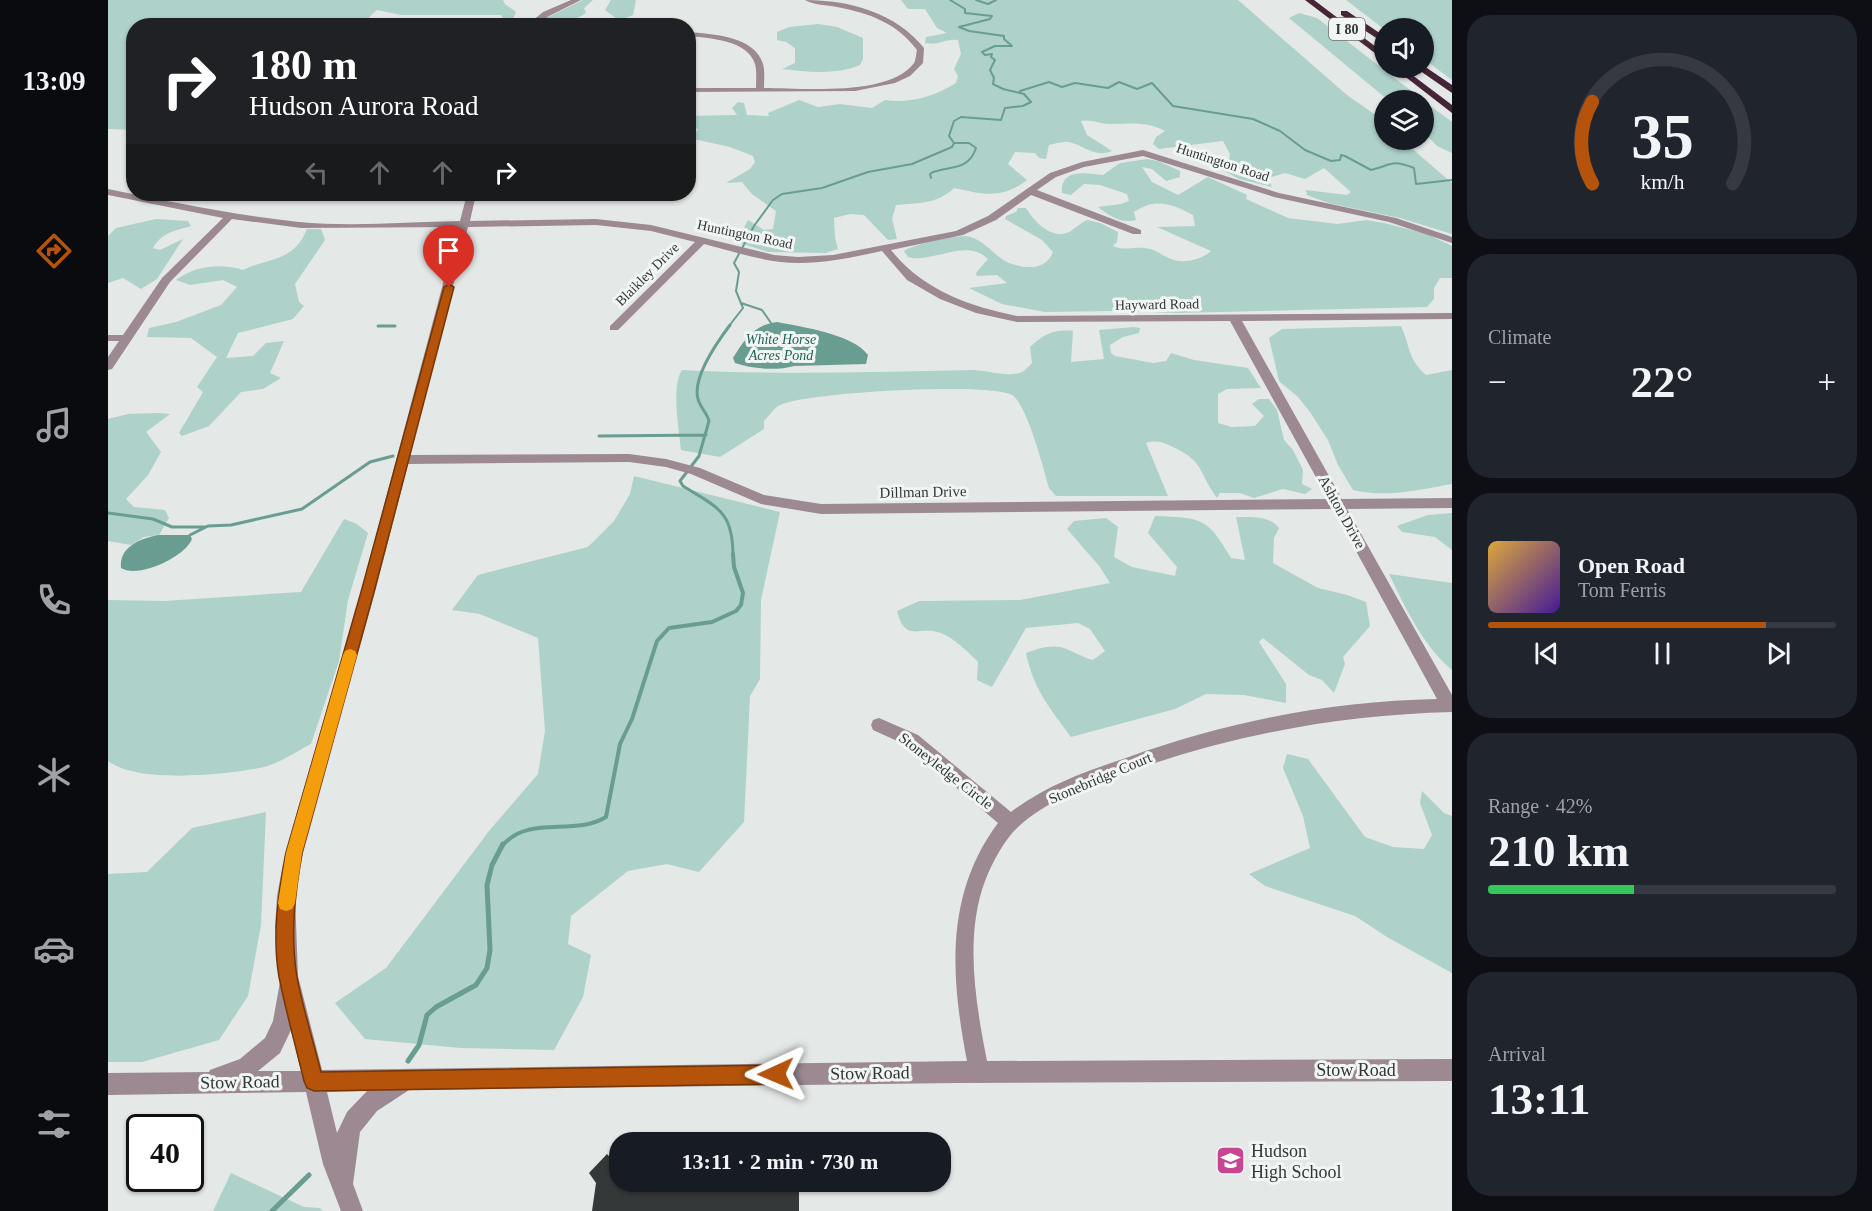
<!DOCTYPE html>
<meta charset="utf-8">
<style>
body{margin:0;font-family:"Times New Roman",serif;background:#20242c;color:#f1f3f6;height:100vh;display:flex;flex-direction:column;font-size:22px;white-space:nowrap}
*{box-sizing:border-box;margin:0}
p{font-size:20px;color:#9ea1a6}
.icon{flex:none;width:33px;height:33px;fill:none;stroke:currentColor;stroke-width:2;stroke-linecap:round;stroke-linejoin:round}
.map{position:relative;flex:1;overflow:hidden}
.panel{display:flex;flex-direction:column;gap:15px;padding:15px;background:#0d0f14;width:420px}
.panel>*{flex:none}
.top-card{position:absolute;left:18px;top:18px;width:570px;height:183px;border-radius:24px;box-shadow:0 2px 4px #0004;background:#202124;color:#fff;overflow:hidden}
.tools{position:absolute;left:1266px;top:18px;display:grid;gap:12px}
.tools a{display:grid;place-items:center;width:60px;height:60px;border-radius:50%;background:#171b24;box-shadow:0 2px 4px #0004;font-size:30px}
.speed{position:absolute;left:18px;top:1114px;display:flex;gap:12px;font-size:30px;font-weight:700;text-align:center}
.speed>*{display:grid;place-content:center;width:78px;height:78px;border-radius:50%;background:#171b24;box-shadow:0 2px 4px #0004;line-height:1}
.speed .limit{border:3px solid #111;border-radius:9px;background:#fff;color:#111}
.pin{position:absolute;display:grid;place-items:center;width:51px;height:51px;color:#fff;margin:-62px -26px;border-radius:50% 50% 50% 0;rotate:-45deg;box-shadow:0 0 6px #0007}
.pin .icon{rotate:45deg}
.me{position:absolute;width:66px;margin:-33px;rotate:269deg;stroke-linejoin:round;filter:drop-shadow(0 0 4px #0008)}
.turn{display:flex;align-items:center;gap:21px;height:126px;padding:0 24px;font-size:27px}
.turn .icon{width:78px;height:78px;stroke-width:2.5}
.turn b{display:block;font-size:42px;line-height:51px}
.lanes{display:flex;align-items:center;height:57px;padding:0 24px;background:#0003;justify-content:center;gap:30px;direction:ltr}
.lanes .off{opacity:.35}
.big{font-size:45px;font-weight:700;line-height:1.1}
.panel .card{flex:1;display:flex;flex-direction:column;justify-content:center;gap:9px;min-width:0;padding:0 21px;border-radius:24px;background:#20242c}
.panel .dial{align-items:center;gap:0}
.dial svg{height:156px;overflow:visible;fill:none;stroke:#363941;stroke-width:7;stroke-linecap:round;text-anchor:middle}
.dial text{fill:#f1f3f6;stroke:none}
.song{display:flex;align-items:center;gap:18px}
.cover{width:72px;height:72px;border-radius:9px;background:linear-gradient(135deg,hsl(40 70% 55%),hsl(260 70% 35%))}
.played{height:6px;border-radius:3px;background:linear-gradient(90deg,#b45309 80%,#363941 80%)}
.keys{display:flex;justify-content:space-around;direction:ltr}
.heat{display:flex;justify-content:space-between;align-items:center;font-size:33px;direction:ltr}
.charge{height:9px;border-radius:4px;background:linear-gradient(90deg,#34c759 42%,#363941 0)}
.trip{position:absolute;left:501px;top:1132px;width:342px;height:60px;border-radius:24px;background:#171b24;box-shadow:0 2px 4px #0004;font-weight:700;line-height:60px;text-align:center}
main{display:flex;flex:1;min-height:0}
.tab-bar{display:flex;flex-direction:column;width:108px;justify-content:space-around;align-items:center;background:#090b0e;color:#9ea1a6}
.tab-bar .icon{width:42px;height:42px}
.tab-bar .active{color:#b45309}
.tab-bar b{font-size:27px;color:#f1f3f6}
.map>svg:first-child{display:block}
.green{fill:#aed1c9}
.water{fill:#6a9d92}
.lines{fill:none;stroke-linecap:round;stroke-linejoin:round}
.stream-far3{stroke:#6a9d92;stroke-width:2}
.stream-far2{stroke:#6a9d92;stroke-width:3}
.stream-far1{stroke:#6a9d92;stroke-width:4}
.stream{stroke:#6a9d92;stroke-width:5}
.building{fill:#353838}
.minor{fill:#9c8992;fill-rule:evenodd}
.highway{fill:#462537;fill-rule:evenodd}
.route{fill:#b45309;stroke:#753606;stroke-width:1.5}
.slow{fill:#f59e0b}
.labels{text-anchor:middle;stroke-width:6;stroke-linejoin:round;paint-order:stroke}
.shield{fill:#f1f5f4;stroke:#6d6f6f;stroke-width:1.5}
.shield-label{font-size:14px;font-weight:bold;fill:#343636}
.far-street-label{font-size:14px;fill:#343636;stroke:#f1f5f4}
.far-water-label{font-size:14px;font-style:italic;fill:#1b5f54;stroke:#f1f5f4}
.street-label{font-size:15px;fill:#343636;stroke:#f1f5f4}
.near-street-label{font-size:18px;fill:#343636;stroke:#f1f5f4}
.near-poi-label{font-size:18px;fill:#343636;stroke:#f1f5f4;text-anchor:start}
</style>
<main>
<nav class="tab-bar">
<b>13:09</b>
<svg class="icon active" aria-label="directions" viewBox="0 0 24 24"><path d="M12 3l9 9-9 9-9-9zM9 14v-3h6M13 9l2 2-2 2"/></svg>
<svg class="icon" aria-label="music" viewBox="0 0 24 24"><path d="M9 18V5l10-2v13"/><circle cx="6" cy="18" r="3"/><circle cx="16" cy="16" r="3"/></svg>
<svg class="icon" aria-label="phone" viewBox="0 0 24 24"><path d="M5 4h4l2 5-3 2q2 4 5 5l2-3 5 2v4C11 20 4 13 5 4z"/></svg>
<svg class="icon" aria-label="climate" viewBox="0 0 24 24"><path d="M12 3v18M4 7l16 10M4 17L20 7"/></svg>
<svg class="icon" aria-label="car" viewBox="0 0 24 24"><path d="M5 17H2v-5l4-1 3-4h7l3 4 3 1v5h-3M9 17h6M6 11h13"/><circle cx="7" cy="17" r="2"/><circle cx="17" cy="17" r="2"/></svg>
<svg class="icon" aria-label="filters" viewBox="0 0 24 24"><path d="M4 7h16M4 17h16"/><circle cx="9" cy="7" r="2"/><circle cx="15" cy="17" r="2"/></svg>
</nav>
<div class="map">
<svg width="1344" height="1211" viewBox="0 0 1344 1211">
<rect width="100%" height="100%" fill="#e4e8e7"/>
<path class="green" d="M0,0H395L397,4L408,12L404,21L399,24L393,15H293L269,10L261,17L272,25L26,26L25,130L0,129Z
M475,0H485L476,8L478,13C459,25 450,25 428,26L434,20Z
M503,0H528L525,15L515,19H509L497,10Z
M793,0H1130L1239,95L1276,121V140H1294L1344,183V234L1292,218L1220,203L1199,195L1198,190L1239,195L1243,192L1216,168L1197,179L1177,173L1160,178L1164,187L1131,179L1107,166L1121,160L1122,154L1115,141L1051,149L1045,144L1048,137L1057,131C1038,121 1022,124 1001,124C992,124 983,119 973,121L979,135L1004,151C986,158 978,146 961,142C955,141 947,144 941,145L938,159L931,158L927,153L907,152L900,164L919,180C893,200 875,194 846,188C830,204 809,203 788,205L784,219L789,239L780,240L756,215L742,214L726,218L727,238L730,249L717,253L660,252L629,242L640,220L656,230L665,229L668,211L644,194L634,182L618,183L642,169L647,162L645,156L622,147L581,138V134L588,132L591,129L581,128V116L629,115L624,108L630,102L636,103L639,115L661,116L660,113L691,100L710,107L732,104L764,108L777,100C801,104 828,96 848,83L850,76L846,69L853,54L850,40C838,38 830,46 817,43L818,37L839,33L829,28L817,9H800Z
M1238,0H1344V80L1316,59V28L1276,29Z
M1191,13L1209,18L1315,100H1280L1181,18Z
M710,24L729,27L755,38V59L752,65C729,75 699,72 674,69L687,63V48L678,42L669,40V32L681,27Z
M1316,101L1344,122V153L1329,146L1316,132Z
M1039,159L1050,161L1072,171V177L1058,181L1044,169L1034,167L1044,182L1070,195L1100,177L1139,195L1138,199L1180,218L1229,224L1259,220L1276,223L1319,234L1344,246V278H1332L1326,288V299L1319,307L1070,313L1010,311L937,312L894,304L861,288L899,283L889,275L869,276L868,273L880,259C857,237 825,264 800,257L796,251C803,245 849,235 858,236C874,238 885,254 897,261C913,269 938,272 945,252L934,240L897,219L898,216L908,212L910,208H918C925,220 942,239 959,233C966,230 972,223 979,220L992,223L1010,232L1009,242L1005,246C1015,251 1026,247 1037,248C1047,249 1055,256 1063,259C1076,264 1093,260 1103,251L1049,227L1087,226L1085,215C1065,204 1047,197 1026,212L1028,220C1014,224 1001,216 990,207L1013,204L1021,201L1019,194L992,185L976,184L963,195L954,193C952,168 978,173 995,175L1012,163Z
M48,219L80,221L83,226C67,231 54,232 45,248L52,250L75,239L49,279L33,289L15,278L0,283V236L8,228Z
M199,229H213L217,240L187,284L191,302L196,306L185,319L130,333L118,358L145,356L158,343L176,341L162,373L173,378L155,389L133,392L101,426L74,436L71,433L95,392L89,387L109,357L83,338L39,337L41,328L68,322L113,305L129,287L115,280L82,285L68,280C87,266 112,263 135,270C162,257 186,262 199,229Z
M1293,326C1303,348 1299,358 1318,375L1344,370V484C1310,490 1279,498 1245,490L1230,465L1220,440L1202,412L1190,397L1171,381L1161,338L1174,329Z
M1026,327L1032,328L1031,333L1015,337L1002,345L1003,353L1007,356L1045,363L1058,361L1063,353L1086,360L1140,368L1153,388L1119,389L1110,394V423L1124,427L1147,426L1156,416L1144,404L1151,399H1161L1169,410L1176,440L1185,450L1195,470L1194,484L1204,489L1197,494L1175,489L1146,498L1132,493H1112L1109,498C1090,472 1097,462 1065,447C1055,442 1048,440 1038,443L1060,496H948L941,488C936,470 919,404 904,395C882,382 698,392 672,405C666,408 661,416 656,421V429L612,457L573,450C571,430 563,386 574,370C671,375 768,372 864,370C880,370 899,378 914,372C918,370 922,365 924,363L922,347C936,334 946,329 965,331L963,362L996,359L991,330Z
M50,413L62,414L38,432L53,452L40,475L18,499L26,507L57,510L61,518L51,535L36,537L23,545L0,541V419L20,414Z
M526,476L672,512L653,600L652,679L642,696L636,822L591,872L559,864L520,871L463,916L460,944L483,955L475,997L446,1050L353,1048L257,1039L227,1003L278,968L381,831L430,774L437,731L430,638L372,614L344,610L370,575L480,547L506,521L522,494Z
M1344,513V550L1327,537L1294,532L1289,526L1320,515Z
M1047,516C1094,518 1099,517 1123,558L1137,560L1128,517C1144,517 1160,515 1171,528L1166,538L1165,563L1210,588L1239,595L1258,602L1262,626L1235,657L1237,664L1226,693L1214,680L1201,675L1155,638L1151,642L1178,684V703L1136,695L1098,694L1067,709L963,737C941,707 926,690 918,653C928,649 941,645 952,647C962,649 973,657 985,660L997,651L982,629L970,623L918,628L884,687L869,680L870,662C860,652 846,638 833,633C810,625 798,644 789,611L811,601L912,600L1002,583L992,567L959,529L966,521L998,518L1010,527L1006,557L1024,567L1067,576L1069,567L1040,533Z
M236,519L249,524L260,533L240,600L231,661L203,744C189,751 172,763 156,767C120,775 30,784 0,761V600L56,601L193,592Z
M1281,574L1344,583V670C1315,646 1297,607 1281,574Z
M1179,754L1200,759L1257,837L1285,847L1316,849L1324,835L1312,803L1314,791L1336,813L1344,816V973L1279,937L1247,916L1157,886L1141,874L1202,848L1195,816L1175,768Z
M158,812L153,925L140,996L111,1040L34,1062H0V874L39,872L84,828Z
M123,1173L196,1207L212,1208L215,1211H105Z"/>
<path class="water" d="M669,322C694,327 745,334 760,355L758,364L686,366C668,371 645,369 627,363L625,358C637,339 646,325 669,322Z
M51,535H82L84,539C77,557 30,579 13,568C11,546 34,538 51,535Z"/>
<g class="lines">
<path class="stream-far3" d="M868,0L880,4L888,0
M912,91L941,82L954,87L967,83L1000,88L1011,82L1029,89L1044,83L1065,106L1145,119L1172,131L1197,150L1223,161L1232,160L1233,155L1237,156L1263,170C1284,165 1282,159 1306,168L1308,184L1344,180
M823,178L822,174L825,172C843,166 861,170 868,148L861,143H846
M633,303L654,310L663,323
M270,326H287
M621,326L635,308L628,291L631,272L626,263L646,226L665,200L674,194L714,188L760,172L804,164L844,147L846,143L841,136L846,121L853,117L893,120L897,108L915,106L923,102L916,94L895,89L885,84L886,78L882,70L887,60L883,57L884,54L877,55L874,52L887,46H904L896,39V36L861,31L851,27L882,19L884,16L857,13V9L842,0"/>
<path class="stream-far2" d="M622,325C610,341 584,378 590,399C592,407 599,413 601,421L591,456L572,481L575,486C610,508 625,511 625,556
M270,326H287
M491,436L598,435
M0,513L45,519L64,527H97
M82,535L100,526L123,525L194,509L262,462L285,456"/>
<path class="stream-far1" d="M394,846C421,814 465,837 498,817L512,744L524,719L549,641L561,628L604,622L628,611L633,605L635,593L626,567L625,554"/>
<path class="stream" d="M300,1061L311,1045L319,1015L328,1007L368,985L379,968L382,950L379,885L384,865L395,844
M164,1211L201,1175"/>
</g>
<path class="building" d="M499,1154L508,1164H512V1182H691V1211H484L488,1183L481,1173Z"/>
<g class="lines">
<path class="minor" d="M463,0H473L441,16L427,26H418L435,12Z
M697,0C742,0 788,13 816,48L815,63L802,76L787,83L747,91L580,92V88H648C648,80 649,71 647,64C640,40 601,38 580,36V32C604,34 647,36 655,64C657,71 656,80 656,88C693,88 781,97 806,63C808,60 808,54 809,50C789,23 761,13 729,7C719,5 706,5 697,0Z
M1035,150L1171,193L1288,218L1344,237V243L1281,222L1166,197L1035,156L976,167L948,177L929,190L1033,230V234H1025L923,195L888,220L855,235L783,250C815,290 860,306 909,316L1344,313V319L1134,321L1234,499L1344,498V508L1239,509L1344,695V712C1230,715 1122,735 1015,774C979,786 938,801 910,827C896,840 884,863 877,881C856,937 868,1005 879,1061L1344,1059V1081L849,1083L301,1090L269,1111L252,1132L245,1184L255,1211H233L215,1164L198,1092L0,1095V1073L101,1072L102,1070L132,1059L157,1038L165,1021L172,982L167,927L169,896L177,853L253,592L350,227L193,228L124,219L62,282L4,369L0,370V357L11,341H0V335H15L54,278L115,218L0,195V189C63,202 126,215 191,222C244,227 299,222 352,221L359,194H368L362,221L488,219L543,225L666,255L690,257L725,255L848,231L880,216L942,173L974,162ZM488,225L543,231L587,242L502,326V330H510L596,244C627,252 659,263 691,263C719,263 746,257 774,251L799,280L832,299L868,313L909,322L1122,321L1220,499L713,504L656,495L592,468L558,459L521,454L302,455L360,227ZM521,462L558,467L583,474L653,504L713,514L1225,509L1329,699C1222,701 1118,722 1018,758C978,771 937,786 903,812L810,735L771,718L765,720L763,725L765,730L798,745L890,823C836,895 843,978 859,1061L214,1070L190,976L187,896L195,853L267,592L300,464ZM183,1030L193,1071H150L172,1053ZM259,1091L239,1112L229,1133L219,1092Z"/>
<path class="highway" d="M1197,0H1206L1276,53V60Z
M1233,11H1239L1276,36V43L1233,15Z
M1316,66L1344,85V93L1308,68Z
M1286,68H1295L1344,105V113Z"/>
</g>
<path class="route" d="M341,284L346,287L266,592L194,853C187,894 182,935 189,977C195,1009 205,1040 213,1072L668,1065L674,1068L677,1074L674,1081L668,1084L206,1091L199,1088L196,1081C188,1047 178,1012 171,977C164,936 170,894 178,853L253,592L336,287Z"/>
<path class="slow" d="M242,649L247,651L249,655L194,853L187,903L184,909L178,911L172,909L170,903L178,853L235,655L237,651Z"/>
<defs>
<symbol id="school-square" viewBox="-11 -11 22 22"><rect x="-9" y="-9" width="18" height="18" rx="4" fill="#c64692" stroke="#f1f5f4"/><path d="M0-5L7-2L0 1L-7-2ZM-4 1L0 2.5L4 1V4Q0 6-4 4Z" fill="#fff"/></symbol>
</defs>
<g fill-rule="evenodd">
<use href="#school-square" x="1106" y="1144" width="33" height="33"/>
</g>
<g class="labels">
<rect class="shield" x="1221" y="18" width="36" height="22" rx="4.5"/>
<g class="shield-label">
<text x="1239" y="34">I 80</text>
</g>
<g class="far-street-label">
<text transform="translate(1115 162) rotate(18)" y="5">Huntington Road</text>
<text transform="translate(637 234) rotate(12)" y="5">Huntington Road</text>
<text transform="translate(539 274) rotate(-45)" y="5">Blaikley Drive</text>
<text transform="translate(1049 304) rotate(-1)" y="5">Hayward Road</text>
</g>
<g class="far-water-label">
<text x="673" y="344">White Horse<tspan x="673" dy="16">Acres Pond</tspan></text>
</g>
<g class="street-label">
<text transform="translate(815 492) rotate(-1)" y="5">Dillman Drive</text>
<text transform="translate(1234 512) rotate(61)" y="5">Ashton Drive</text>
<text transform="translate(838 771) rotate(38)" y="5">Stoneyledge Circle</text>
<text transform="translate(992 778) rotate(-23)" y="5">Stonebridge Court</text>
</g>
<g class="near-street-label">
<text x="1248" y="1076">Stow Road</text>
<text transform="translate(762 1073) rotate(-1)" y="6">Stow Road</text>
<text transform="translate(132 1082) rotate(-1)" y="6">Stow Road</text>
</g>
<g class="near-poi-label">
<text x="1143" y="1157">Hudson<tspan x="1143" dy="21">High School</tspan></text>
</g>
</g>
</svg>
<div class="tools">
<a><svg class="icon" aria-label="sound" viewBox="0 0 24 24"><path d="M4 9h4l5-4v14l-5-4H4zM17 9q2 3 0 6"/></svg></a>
<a><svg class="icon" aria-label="layers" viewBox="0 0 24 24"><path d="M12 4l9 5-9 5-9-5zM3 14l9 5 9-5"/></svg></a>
</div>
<div class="speed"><div class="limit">40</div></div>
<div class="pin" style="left:341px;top:287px;background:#d93025"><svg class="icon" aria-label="arrive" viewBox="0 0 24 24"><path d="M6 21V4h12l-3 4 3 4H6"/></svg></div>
<svg class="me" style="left:668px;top:1074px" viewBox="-20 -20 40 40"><path d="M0-17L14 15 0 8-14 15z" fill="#b45309" stroke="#fff" stroke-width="4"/></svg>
<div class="trip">13:11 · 2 min · 730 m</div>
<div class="top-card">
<div class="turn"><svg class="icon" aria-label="right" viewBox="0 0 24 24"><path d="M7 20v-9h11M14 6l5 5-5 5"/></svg><div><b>180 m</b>Hudson Aurora Road</div></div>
<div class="lanes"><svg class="icon off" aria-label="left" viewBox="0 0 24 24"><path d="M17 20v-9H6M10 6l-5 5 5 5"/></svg><svg class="icon off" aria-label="ahead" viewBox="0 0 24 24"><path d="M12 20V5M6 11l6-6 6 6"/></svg><svg class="icon off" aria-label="ahead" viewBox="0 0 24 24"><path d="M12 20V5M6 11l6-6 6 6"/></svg><svg class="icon" aria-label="right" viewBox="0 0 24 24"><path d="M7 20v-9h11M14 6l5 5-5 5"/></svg></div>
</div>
</div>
<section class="panel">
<div class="card dial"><svg viewBox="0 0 100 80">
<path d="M14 69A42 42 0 1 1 86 69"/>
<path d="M14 69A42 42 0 0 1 14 27" stroke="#b45309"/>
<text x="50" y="56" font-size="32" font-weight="700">35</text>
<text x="50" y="72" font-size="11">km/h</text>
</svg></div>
<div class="card"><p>Climate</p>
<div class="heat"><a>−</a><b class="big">22°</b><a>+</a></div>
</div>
<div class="card">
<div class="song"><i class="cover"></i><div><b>Open Road</b><p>Tom Ferris</p></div></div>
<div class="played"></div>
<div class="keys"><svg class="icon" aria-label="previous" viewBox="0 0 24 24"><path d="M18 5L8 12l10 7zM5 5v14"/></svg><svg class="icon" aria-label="pause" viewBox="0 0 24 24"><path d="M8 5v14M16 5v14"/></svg><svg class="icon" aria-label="next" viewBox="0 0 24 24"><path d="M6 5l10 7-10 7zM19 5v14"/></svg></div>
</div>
<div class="card"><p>Range · 42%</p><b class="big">210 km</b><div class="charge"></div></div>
<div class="card"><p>Arrival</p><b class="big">13:11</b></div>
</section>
</main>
